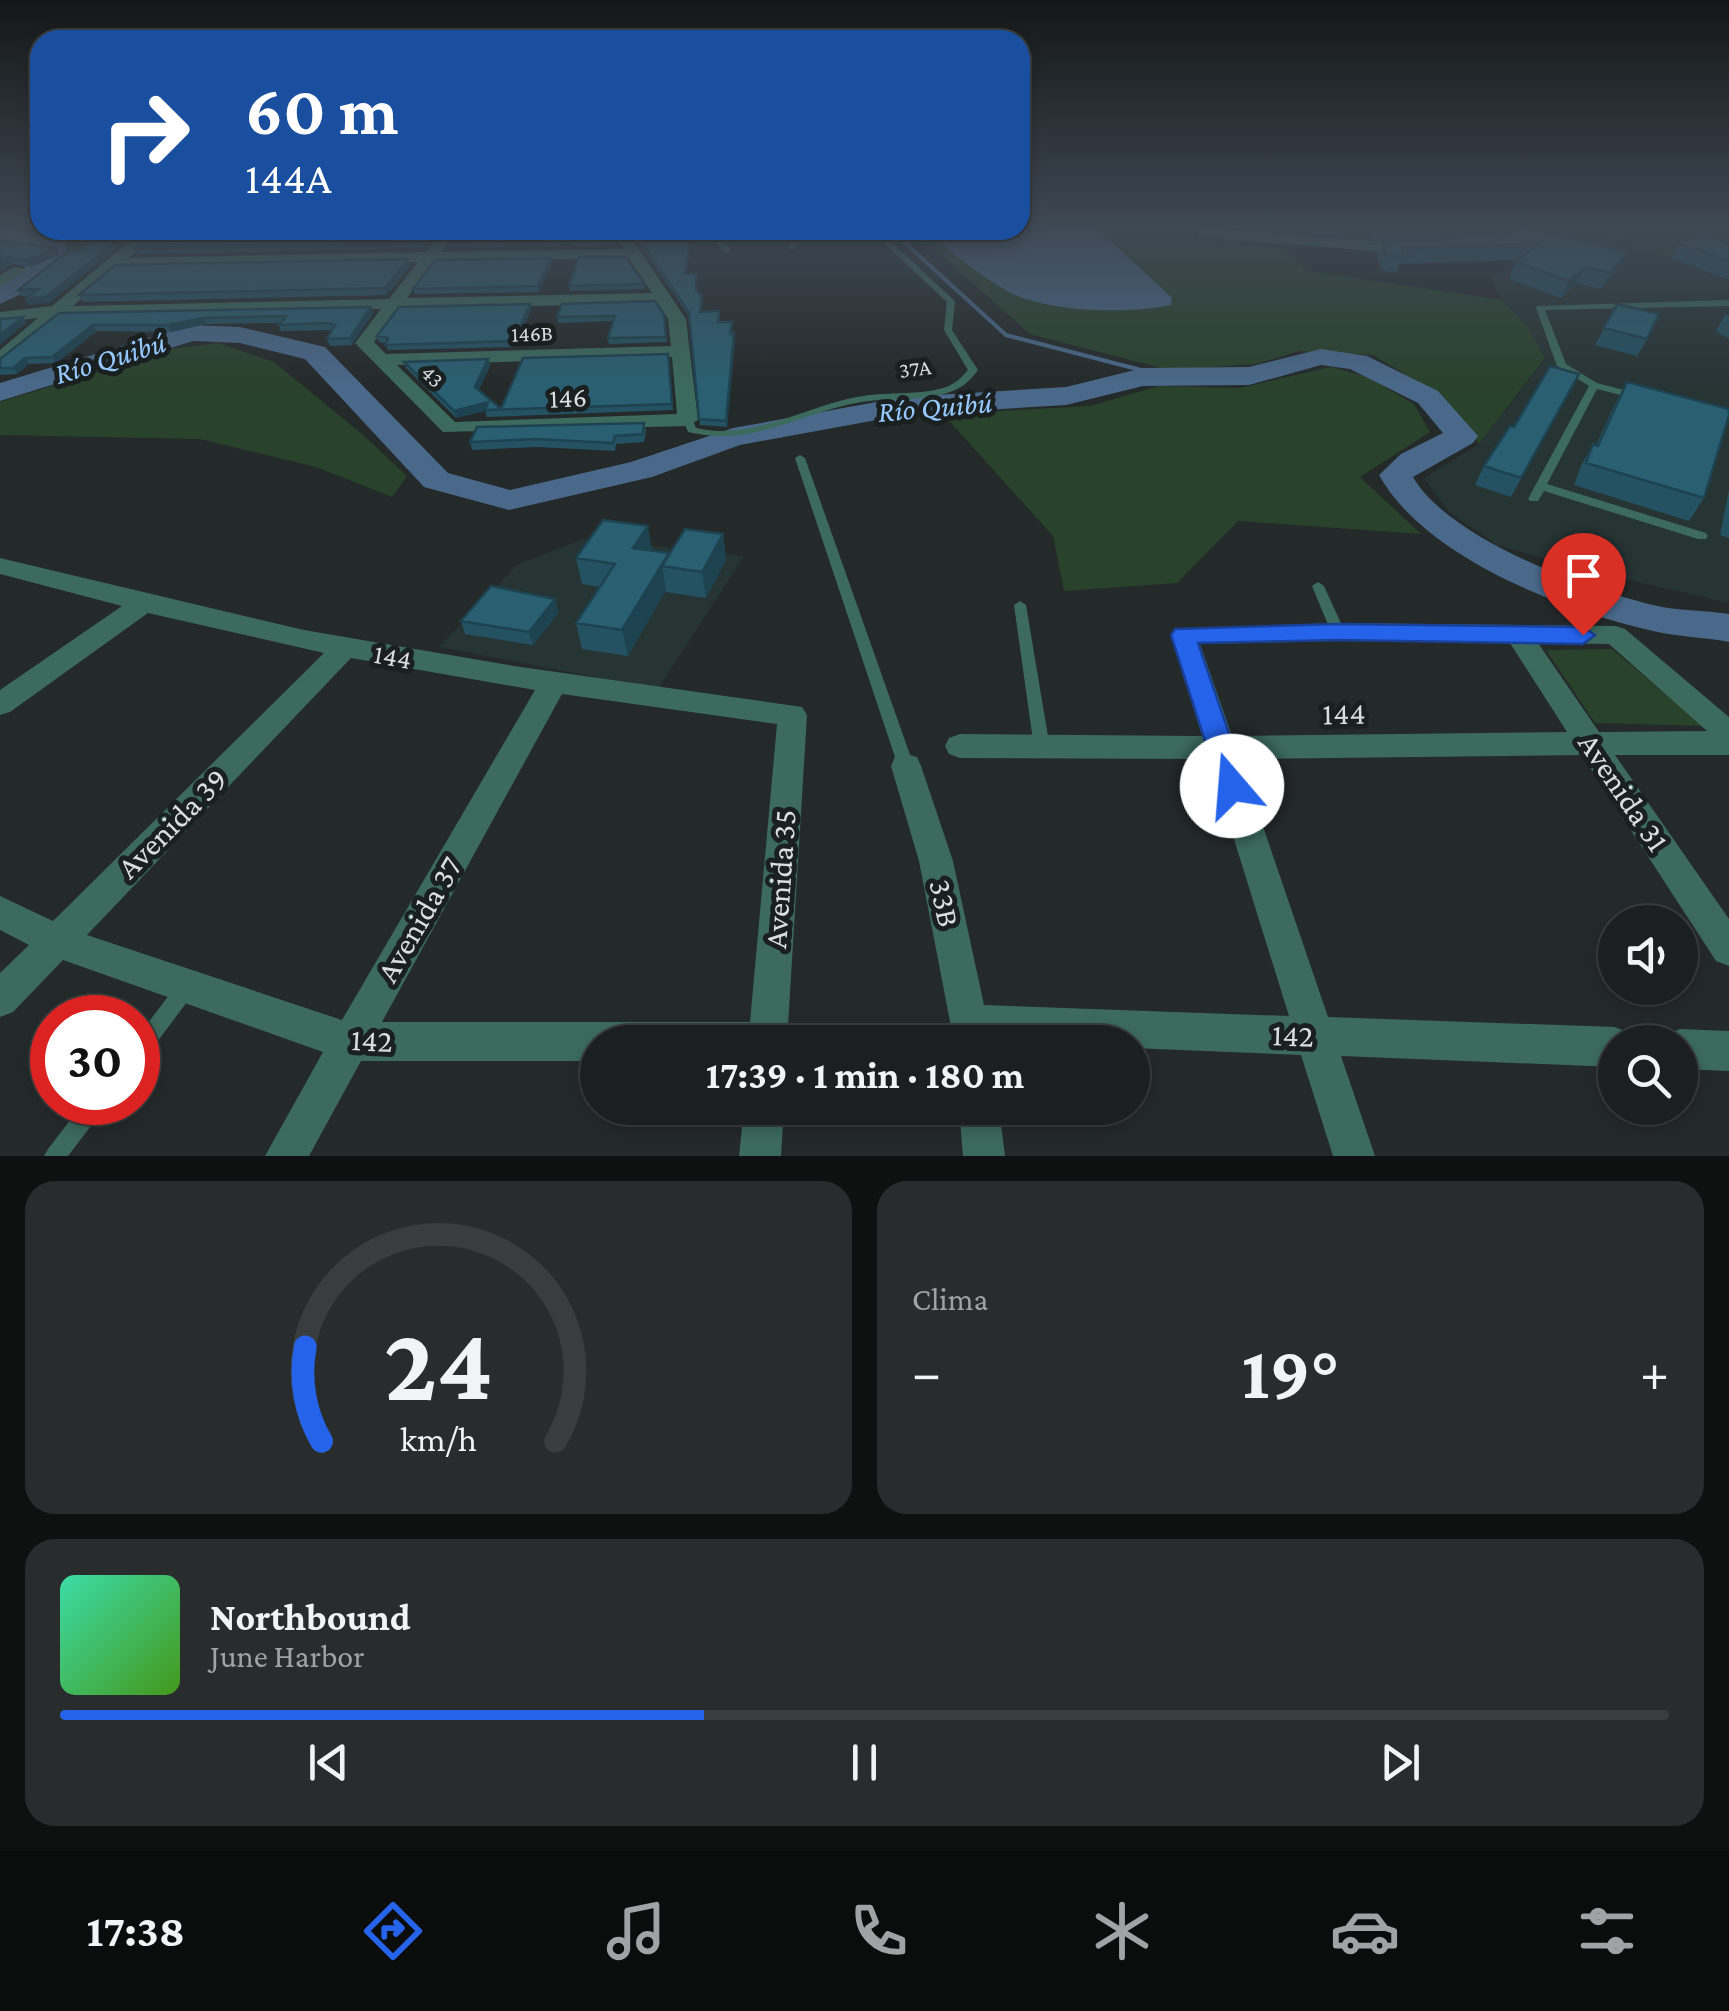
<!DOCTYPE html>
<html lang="es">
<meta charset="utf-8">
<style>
body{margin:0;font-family:"Crimson Pro",serif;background:#282c2c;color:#f1f3f6;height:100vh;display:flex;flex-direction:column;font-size:38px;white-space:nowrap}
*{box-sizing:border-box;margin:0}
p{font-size:32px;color:#a0a2a4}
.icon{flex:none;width:55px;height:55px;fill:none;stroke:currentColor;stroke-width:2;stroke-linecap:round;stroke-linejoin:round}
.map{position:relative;height:1156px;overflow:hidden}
.panel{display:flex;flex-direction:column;gap:25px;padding:25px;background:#0f1111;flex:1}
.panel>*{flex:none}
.banner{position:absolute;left:30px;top:30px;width:1000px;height:210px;border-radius:30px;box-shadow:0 5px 15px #0003,0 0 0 2px #393d3d;background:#1a4fa0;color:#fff;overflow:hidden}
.buttons{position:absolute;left:1598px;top:905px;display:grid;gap:20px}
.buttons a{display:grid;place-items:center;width:100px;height:100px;border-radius:50%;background:#1b1f1f;box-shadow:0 5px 15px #0003,0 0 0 2px #393d3d;font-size:50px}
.speed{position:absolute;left:30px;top:995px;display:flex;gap:20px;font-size:50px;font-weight:700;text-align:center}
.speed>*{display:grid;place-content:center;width:130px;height:130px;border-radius:50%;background:#1b1f1f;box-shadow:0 5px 15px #0003,0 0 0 2px #393d3d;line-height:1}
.speed .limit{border:15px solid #d22;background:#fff;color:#111}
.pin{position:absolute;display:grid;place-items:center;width:85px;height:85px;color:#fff;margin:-102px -42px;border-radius:50% 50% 50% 0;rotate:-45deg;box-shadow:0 0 10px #0007}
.pin .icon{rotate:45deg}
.me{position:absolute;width:110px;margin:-55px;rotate:342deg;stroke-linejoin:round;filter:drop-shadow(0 0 8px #0008)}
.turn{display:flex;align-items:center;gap:35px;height:210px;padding:0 50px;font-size:45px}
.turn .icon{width:130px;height:130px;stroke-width:2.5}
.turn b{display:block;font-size:70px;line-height:85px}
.big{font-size:75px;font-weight:700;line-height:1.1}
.panel .card{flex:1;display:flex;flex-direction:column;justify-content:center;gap:15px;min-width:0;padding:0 35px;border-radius:30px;background:#282c2c}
.panel .dial{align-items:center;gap:0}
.dial svg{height:260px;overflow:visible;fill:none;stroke:#393d3d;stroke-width:7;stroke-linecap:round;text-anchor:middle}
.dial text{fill:#f1f3f6;stroke:none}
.song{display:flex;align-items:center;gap:30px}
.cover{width:120px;height:120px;border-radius:15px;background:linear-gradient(135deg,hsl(160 70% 55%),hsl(100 70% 35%))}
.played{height:10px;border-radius:5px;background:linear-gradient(90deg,#2563eb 40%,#393d3d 40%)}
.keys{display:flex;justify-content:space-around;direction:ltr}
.heat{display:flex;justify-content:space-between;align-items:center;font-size:55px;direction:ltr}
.panel .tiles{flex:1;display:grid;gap:25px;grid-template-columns:1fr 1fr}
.card:last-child{grid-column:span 2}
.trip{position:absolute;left:580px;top:1025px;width:570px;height:100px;border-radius:50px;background:#1b1f1f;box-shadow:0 5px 15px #0003,0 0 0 2px #393d3d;font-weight:700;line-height:100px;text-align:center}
.tab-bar{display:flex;height:160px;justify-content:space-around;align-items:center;background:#0b0c0c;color:#a0a2a4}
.tab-bar .icon{width:70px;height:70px}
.tab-bar .current{color:#2563eb}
.tab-bar b{font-size:45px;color:#f1f3f6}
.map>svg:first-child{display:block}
.built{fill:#273434}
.green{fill:#29422b}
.water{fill:#4a698a}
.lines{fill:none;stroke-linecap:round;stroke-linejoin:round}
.stream-far1{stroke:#4a698a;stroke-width:4}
.stream{stroke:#4a698a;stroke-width:5}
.river{fill:#4a698a;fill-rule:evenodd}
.service{fill:#3c6a5d;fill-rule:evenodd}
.minor{fill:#3c6a5d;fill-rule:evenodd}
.wall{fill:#245262}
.shaded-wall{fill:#1d4250}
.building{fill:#2a5f72;stroke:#1d4250;stroke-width:2.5}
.route{fill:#2563eb;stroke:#184099;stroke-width:2.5}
.labels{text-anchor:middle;stroke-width:10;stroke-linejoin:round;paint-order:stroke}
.far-street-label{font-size:22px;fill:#dbdede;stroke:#1a1f20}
.street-label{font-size:28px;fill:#dbdede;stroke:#1a1f20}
.water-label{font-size:30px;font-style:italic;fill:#95c9ff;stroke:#1a1f20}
.near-street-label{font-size:32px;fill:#dbdede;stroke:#1a1f20}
</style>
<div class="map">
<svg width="1729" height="1156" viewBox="0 0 1729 1156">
<rect width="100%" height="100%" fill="#242929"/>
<path class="built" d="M1586,228H1729V603L1573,567L1497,545L1450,513L1424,478L1479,444L1545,359L1528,327L1502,300L1491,277Z
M586,538L744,556L658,689L439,647L518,564Z"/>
<path class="green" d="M0,228L108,230L69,261L32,270L41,263L44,249L0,240Z
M1194,228V241L1286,249L1308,271L1502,300L1528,327L1545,358L1479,444L1437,393L1373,355L1300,351L1256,364L1169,370L1030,334L913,230Z
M1590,228H1729V262L1697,251L1671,258Z
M218,343L274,362L362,434L407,476L392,497L316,467L200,439L0,435V402L171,349Z
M1331,367L1368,377L1414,404L1430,432L1360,477L1421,534L1238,521L1177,583L1064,591L1053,536L943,414L1090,406L1159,386L1240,388Z
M1612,649L1703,726L1595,723L1546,650Z"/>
<path class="water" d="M1097,228L1172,298L1171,305C1127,314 1047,313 1007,291C977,274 951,252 925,230Z"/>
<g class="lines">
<path class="stream-far1" d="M891,230L1006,335L1168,377"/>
<path class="stream" d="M1161,375L1168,377"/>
<path class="river" d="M0,228L63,237L68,255L35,287L0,304V287L44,253V247L0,242Z
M191,325L240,327L325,347L448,473L510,490L631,462L733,428L904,397L1066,387L1143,368L1249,367L1321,349L1367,356L1438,391L1478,436L1473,443L1413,477C1449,539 1584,588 1653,605C1678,611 1704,610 1729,614V642C1704,637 1678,637 1653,631C1564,611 1424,557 1379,475L1401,454L1443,433L1418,403L1350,369L1321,365L1249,385L1143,386L1066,405L904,415L740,445L652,477L509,510L424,487L305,359L240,343L193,341L0,401V383Z"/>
<path class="service" d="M704,230H712L730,248V252H724Z
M793,230H801L796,248L792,250L788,248Z
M870,230H878L955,301L952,330L978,370C972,378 965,386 955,390C926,403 892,397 862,402C800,412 754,448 688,432L683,420L688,417L692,418L696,428C751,441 804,407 857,397C885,391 915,396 943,388C954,385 961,378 968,370L944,330L947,302Z
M1729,300V306L1545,310L1566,364L1597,383L1639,394L1641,396L1636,399L1597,389L1547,484L1706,533L1708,536L1706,539H1698L1544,491L1538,501H1530L1528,499L1589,386L1557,366L1536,308L1537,306Z
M800,455L805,458L914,766L911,770L906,772L901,770L898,766L795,458Z
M1318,582L1324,586L1345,632L1343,635L1338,637L1331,632L1312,586Z
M1020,601L1026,605L1050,748L1047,752L1042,754L1037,752L1034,748L1014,605Z
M186,979L193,982L195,988L193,994L145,1058L138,1061V1036L179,982Z
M84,1102H107L104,1109L68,1156H44L48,1149Z"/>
<path class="minor" d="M1198,228L1412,244L1420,249L1412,254L1204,237L1197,233Z
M143,230H159L128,258L426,252L443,230H458L442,252L624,249L612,230H626L686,319L698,420L688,426L443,432L355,343L381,309L61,316L0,365V350L38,318L0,322V312L52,306ZM629,258L652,293L407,298L435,261ZM418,262L389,299L73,306L117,268ZM658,303L668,319L671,346L386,354L374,342L399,309ZM672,357L677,414L455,422L397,365Z
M14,267L28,270L0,287V275Z
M0,558L304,630L514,666L802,707L807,715L787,1042H598V1061H361L309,1156H265L323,1052L63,960L13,1012L0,1017V973L29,945L0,930V896L53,921L324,653L148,613L10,712L0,715V690L122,606L0,574ZM351,658L535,690L342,1020L87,935ZM562,694L777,724L750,1022H382Z
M1338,623L1616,626L1625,629L1729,717V755H1615L1729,919V966L1716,961L1582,755L1240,759L1328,1017L1615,1027L1629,1033L1633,1042H1615V1067L1341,1056L1375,1156H1333L1301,1055L1132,1048V1042H954L919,861L891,766L895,757L906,754L917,757L921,766L953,861L984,1005L1289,1016L1209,759L960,758L949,754L945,746L949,738L960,734L1202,736L1171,635L1175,629ZM1338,641L1510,643L1567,732L1232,736L1200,644ZM1538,643L1609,644L1707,731L1599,732Z
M1680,1029L1729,1031V1071L1680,1069V1042H1663L1666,1035Z
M744,1108H784L781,1156H739Z
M959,1108H999L1005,1156H963Z"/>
</g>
<path class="wall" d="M1238,228H1341L1339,236Z
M1370,228H1484L1481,234L1499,238L1522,228L1619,268L1601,289L1577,283L1561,298L1509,279L1516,262L1519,260L1399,264L1396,273L1381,270L1377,257L1383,241H1391L1373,239Z
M109,230H138L50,302L29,305L25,299L30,296H21L18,290Z
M211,230L200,241L284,240L294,230H346L340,237L387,236L440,230L424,248L138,254L135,248Z
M490,230V232L535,231L616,240L617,245L577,246L562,240L560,246L449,248L448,243Z
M660,230H702L703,236L692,237L686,274L703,301L701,312L720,317L719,322H732V334L735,339L727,427L700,425L690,318L638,241V236L665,234Z
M0,241L60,255L30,267L12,264L0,271Z
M1679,243L1729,244V280L1671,258Z
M551,258L552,263L539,292L415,294L413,289Z
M410,266L387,295L83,302L79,295Z
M644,284L645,289L570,291L569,286Z
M530,304L531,310L515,347L388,350L386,343L379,342L377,336Z
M1617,304L1647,339L1637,356L1595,345Z
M59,313H373L352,345L330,346L327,339L332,330L281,331L279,325L280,323L206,324L171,332L97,331L56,363L29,364L17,374L0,375V359Z
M664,315L667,342L609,344L608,338L613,321L558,323L557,317Z
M1725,315H1729V339L1716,331Z
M668,354L673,410L487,417L485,411L456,418L406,368L404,362L488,359L490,366L478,390L501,409Z
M1627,382L1704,498L1689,521L1574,485L1581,466L1593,444L1596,445L1616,402Z
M1570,391L1511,497L1475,485L1484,466L1514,427Z
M644,423L646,431L644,442L616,444L615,451L538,447L472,450L470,442Z
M1729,490V538L1720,535Z
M723,534L726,560L706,598L666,592V590L628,656L582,649L576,623L600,587L582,584L576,558L652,551L669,553Z
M559,612L533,645L465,634L461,621Z"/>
<path class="shaded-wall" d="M1438,228H1484L1481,234L1433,241Z
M129,230H138L50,302L29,305L25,299Z
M203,230H211L195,246L193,240Z
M340,230H346L335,243L333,237Z
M434,230H440L424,248L423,243Z
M703,231V236L692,237L685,280V274L691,232Z
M57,248L60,255L30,267L26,260Z
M1627,252L1619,268L1601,289L1610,273Z
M8,257L12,264L0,271V261Z
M551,258L552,263L539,292L538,286Z
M408,259L410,266L387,295L385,288Z
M1585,267L1577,283L1561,298L1569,281Z
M530,304L531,310L515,347L514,341Z
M371,307L373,313L352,345L350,338Z
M23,317L26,323L0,345V335Z
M203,318L206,324L171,332L168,325Z
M93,325L97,331L56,363L52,357Z
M734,333L735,339L727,427L726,421Z
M25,358L29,364L17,374L13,368Z
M488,359L490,366L477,394L475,387Z
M488,402L490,409L456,418L454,411Z
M648,526L652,551L633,548Z
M723,534L726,560L706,598L702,572Z
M669,553L662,566L666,590L628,656L622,630Z
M555,599L559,612L533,645L529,632Z"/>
<path class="building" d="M1522,228L1627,252L1610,273L1585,267L1569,281L1516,262L1540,243L1402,248V256L1386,254L1383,241H1436L1496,233L1499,238Z
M109,230H129L47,296L25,299L39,289L18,290L68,251L77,252Z
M155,230H203L193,240L196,241L284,240L294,230H340L333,237L387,236L393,230H434L423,243L135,248Z
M456,230H490L488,232L535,230H612L616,240H576L561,234L558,241L448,243Z
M665,230L703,231L691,232L685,274H696V290L702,296L700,312L719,311L718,322H732L730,334L734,333L726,421L699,419L689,313L638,236L670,234Z
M1705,236L1729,244V261L1679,243Z
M0,241L57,248L26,260L8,257L0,261Z
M579,257H626L644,284L569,286Z
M551,258L538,286L413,289L435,260Z
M408,259L385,288L79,295L115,265Z
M655,301L664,315L666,337L608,338L615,316L557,317L562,304Z
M530,304L514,341L386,345L388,338L377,336L399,307Z
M1617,304L1659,314L1647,339L1604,328Z
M371,307L350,338L327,339L335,325L327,323L279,325L286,316L203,318L168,325H93L52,357L25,358L13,368H0V359L59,313Z
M23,317L0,335V319Z
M668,354L672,404L485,410L488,402L454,411L404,362L488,359L475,387L501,409L523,358Z
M1550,366L1579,374L1521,478L1484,466L1510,426L1514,427Z
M1627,382L1729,409V415L1704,498L1586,463L1593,444L1598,446Z
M644,423L643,434L615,436L613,443L536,439L470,442L477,427Z
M603,520L648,526L633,548L669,553L622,630L576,623L615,564L576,558Z
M685,529L723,534L702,572L662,566Z
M491,586L555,599L529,632L461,621Z"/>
<linearGradient id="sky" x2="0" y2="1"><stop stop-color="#141717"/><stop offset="0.58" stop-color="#3f4954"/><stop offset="1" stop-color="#3f4954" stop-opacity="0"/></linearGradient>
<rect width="1729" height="390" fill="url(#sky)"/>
<path class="route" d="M1338,624L1583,627L1595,635L1583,644L1338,640L1198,643L1247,786L1243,794L1232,798L1222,794L1171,635L1175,629Z"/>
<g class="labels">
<g class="far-street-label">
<text transform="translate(532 333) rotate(-2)" y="8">146B</text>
<text transform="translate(915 368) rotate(-7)" y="8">37A</text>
<text transform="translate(433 376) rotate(45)" y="8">43</text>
</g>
<g class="street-label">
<text transform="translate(568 397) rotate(-2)" y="10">146</text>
<text transform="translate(393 656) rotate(10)" y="10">144</text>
</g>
<g class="water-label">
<text transform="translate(110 358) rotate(-17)" y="10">Río Quibú</text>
<text transform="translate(935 407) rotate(-5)" y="10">Río Quibú</text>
</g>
<g class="near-street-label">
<text transform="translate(1344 713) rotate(-1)" y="11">144</text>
<text transform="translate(1624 792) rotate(56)" y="11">Avenida 31</text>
<text transform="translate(172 823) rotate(-45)" y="11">Avenida 39</text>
<text transform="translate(780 879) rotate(-86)" y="11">Avenida 35</text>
<text transform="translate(945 903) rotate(78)" y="11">33B</text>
<text transform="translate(419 919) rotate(-60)" y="11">Avenida 37</text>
<text transform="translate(1293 1035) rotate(2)" y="11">142</text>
<text transform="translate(372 1040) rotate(3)" y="11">142</text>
</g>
</g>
</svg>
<div class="buttons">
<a><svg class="icon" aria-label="sound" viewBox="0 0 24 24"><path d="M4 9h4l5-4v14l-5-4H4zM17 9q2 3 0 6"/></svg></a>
<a><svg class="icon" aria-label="search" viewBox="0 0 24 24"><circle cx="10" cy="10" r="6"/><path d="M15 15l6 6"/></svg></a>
</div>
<div class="speed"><div class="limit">30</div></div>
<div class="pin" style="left:1583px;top:635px;background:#d93025"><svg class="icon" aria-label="arrive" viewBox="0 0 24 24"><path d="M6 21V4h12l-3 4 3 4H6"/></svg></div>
<svg class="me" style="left:1232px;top:786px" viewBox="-20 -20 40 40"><circle r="19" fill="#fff"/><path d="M0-13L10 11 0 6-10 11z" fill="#2563eb"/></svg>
<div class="trip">17:39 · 1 min · 180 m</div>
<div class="banner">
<div class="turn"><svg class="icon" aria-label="right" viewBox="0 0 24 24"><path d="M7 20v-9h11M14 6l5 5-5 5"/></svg><div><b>60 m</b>144A</div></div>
</div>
</div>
<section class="panel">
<div class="tiles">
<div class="card dial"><svg viewBox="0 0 100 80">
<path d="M14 69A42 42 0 1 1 86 69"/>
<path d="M14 69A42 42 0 0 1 9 40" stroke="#2563eb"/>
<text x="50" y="56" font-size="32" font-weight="700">24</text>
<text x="50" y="72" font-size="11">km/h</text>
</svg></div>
<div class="card"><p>Clima</p>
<div class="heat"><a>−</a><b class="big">19°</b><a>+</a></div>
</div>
<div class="card">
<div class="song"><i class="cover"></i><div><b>Northbound</b><p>June Harbor</p></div></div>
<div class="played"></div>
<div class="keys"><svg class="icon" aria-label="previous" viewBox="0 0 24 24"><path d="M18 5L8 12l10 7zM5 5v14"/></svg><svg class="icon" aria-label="pause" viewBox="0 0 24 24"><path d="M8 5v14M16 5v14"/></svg><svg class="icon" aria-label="next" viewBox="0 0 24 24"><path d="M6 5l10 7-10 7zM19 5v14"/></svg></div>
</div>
</div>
</section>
<nav class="tab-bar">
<b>17:38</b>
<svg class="icon current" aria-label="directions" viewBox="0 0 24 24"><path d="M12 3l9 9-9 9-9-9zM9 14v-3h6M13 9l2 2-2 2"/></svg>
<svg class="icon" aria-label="music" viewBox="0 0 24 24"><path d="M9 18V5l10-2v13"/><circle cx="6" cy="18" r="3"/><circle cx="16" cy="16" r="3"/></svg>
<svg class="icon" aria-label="phone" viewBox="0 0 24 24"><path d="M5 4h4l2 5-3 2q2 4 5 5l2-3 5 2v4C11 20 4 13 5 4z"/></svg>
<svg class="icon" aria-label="climate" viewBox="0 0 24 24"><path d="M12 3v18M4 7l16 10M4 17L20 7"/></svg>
<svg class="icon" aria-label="car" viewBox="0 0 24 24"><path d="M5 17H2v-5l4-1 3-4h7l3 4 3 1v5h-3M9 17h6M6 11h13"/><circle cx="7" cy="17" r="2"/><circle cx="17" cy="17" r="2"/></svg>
<svg class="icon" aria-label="filters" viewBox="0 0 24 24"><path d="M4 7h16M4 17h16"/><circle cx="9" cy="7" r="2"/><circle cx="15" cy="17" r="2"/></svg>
</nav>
